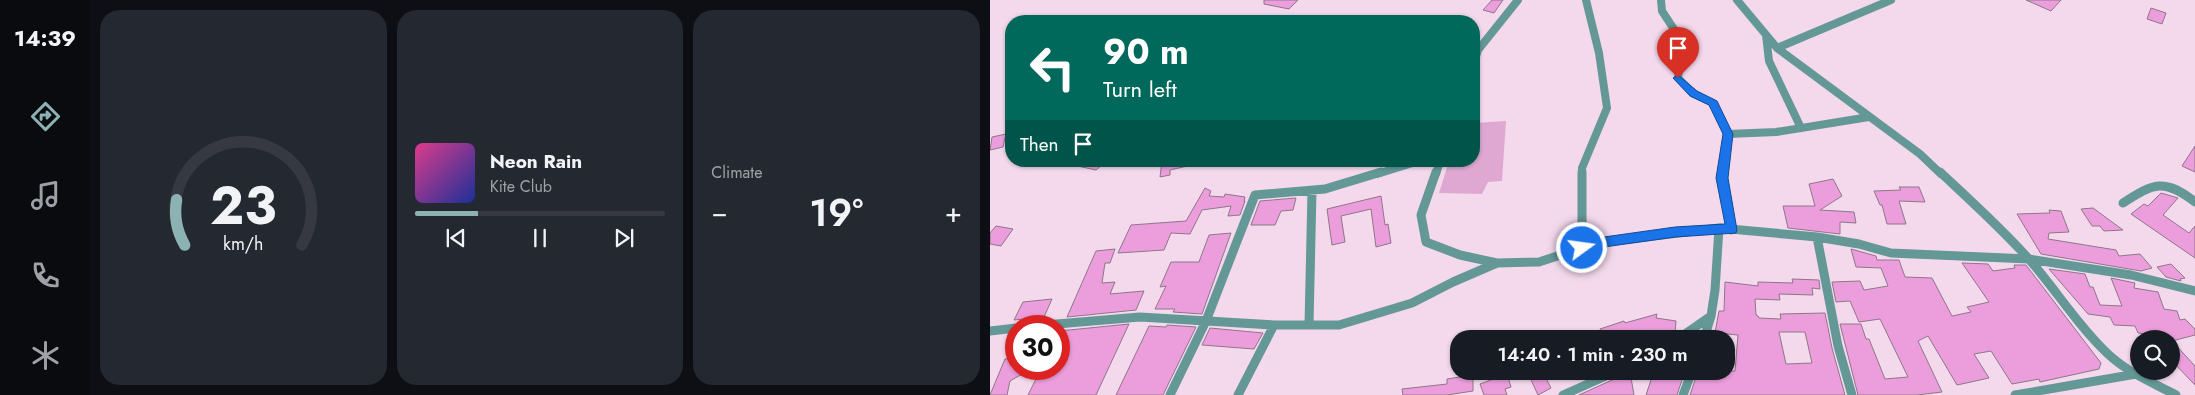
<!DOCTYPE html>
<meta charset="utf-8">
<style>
body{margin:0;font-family:Jost,sans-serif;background:#242831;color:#f1f3f6;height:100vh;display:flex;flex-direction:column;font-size:19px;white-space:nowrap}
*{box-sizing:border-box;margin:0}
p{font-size:16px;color:#9ea1a6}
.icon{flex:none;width:28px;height:28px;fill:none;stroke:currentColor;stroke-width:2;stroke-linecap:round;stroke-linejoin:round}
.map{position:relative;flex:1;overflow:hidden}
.details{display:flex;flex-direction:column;gap:10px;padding:10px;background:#0d0f14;width:900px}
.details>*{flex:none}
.banner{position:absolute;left:15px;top:15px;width:475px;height:152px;border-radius:20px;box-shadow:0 1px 4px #0004;background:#00695c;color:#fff;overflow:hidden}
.controls{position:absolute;left:1140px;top:330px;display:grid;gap:10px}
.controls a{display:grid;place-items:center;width:50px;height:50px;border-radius:50%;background:#171b24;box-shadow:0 1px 4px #0004;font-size:25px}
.speed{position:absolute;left:15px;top:315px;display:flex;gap:10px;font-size:25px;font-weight:700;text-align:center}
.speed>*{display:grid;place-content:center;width:65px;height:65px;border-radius:50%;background:#171b24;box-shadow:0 1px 4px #0004;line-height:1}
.speed .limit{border:8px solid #d22;background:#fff;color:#111}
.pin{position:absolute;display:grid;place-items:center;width:42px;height:42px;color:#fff;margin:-51px -21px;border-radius:50% 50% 50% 0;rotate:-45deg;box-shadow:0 0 5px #0007}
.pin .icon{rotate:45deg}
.me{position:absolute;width:55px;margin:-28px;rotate:76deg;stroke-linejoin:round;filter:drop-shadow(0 0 4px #0008)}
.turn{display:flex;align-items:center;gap:18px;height:105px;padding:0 15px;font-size:22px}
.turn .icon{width:65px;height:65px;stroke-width:2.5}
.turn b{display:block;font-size:35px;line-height:42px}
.then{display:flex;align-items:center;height:48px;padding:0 15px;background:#0003;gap:10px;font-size:19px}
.big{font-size:38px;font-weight:600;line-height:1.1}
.details .widget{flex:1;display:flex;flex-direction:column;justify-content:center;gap:8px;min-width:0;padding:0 18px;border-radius:20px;background:#242831}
.details .dial{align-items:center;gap:0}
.dial svg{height:130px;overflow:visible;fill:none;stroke:#363941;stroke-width:7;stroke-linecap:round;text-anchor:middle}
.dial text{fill:#f1f3f6;stroke:none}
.song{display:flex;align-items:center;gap:15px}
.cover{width:60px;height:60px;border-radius:8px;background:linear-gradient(135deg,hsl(330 70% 55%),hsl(230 70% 35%))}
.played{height:5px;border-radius:2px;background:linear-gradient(90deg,#8cb2b3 25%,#363941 25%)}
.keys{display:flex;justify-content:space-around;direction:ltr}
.heat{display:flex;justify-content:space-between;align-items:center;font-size:28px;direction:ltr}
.details .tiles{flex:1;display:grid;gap:10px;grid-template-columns:repeat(3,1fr)}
.trip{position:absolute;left:460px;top:330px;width:285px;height:50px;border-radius:20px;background:#171b24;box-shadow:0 1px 4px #0004;font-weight:600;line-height:50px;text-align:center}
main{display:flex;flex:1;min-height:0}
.menu{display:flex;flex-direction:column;width:90px;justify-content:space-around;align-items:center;background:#090b0e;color:#9ea1a6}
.menu .icon{width:35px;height:35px}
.menu .selected{color:#8cb2b3}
.menu b{font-size:22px;color:#f1f3f6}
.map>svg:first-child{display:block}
.green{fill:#dea8d2}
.building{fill:#ec9edc;stroke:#8e7689;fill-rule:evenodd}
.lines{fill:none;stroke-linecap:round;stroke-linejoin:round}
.street-far1{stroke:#649897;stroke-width:8}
.street{stroke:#649897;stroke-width:9}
.route{fill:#1a73e8;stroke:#114b97}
</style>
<main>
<nav class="menu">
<b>14:39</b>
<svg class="icon selected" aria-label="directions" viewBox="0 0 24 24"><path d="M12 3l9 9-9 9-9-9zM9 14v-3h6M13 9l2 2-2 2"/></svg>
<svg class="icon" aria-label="music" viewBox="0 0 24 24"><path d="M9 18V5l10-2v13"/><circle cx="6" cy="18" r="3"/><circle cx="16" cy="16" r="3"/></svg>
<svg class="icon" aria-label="phone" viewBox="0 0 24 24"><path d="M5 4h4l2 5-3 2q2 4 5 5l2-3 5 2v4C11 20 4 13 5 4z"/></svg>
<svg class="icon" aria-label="climate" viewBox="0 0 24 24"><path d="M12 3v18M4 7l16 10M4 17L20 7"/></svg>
</nav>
<section class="details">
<div class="tiles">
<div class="widget dial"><svg viewBox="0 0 100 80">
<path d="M14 69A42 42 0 1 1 86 69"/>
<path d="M14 69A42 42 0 0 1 9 41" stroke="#8cb2b3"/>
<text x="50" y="56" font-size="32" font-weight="700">23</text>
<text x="50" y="72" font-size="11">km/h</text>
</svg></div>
<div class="widget">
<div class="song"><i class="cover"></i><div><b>Neon Rain</b><p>Kite Club</p></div></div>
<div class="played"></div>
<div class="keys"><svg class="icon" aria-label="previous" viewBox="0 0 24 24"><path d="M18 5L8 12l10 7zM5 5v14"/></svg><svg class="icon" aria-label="pause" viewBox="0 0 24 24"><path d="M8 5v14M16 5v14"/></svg><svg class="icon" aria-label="next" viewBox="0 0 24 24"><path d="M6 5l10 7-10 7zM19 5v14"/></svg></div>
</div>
<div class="widget"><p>Climate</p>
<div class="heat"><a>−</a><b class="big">19°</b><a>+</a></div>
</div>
</div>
</section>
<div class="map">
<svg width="1205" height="395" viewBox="0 0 1205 395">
<rect width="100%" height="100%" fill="#f4d9ed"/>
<path class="green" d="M516,121L512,181L498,182L492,194L449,193L459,161H484V123Z"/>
<path class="building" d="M274,0H308L299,9L274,4Z
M502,0H513L504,13L493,10Z
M1036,0H1071L1061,11Z
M1161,8L1176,13L1172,24L1157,19Z
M16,134L13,147L0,150L2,137Z
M1205,146V172L1192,166Z
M83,161H117L106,170L83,165Z
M172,161H202V165L180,170V175L170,177Z
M843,179L852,196L830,210L864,212L866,223L850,222V234L798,228L793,206H825L819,184Z
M909,187H929L935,202L909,201L916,224H897L892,205H890L884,191L911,190Z
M215,188L221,191L219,196L234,197L235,194L255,197L254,202L255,201L250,215L238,216L241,206L212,210L200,234L181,233L174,250L128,253L141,225L196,221Z
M1171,193L1188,198L1173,215L1199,233L1205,226V258L1141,214L1154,204L1158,206Z
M391,196L395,225L398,224L401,243L386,247L381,209L351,216L355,242L342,245L337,209Z
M306,198L303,210L291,211L285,225H261L270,201Z
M1103,208L1133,230L1114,231L1110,226H1102L1091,209Z
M1059,210L1071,211L1079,232L1059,233L1058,239L1126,250L1129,256L1150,254L1162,268L1151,271L1051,254L1027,214L1060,213Z
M6,226L23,229L11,246L0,244V233Z
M241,233L212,314L183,312L185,309H165L176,286L170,287L181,262H209L219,235Z
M125,249L120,263H115L112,283L125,282L120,294L154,291L146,310L77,317L106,251Z
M861,249L886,256L887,260H909L915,277L942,278L962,316L981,312L977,307L999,302L972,263L998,264L1003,271L1025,268L1024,265H1036L1111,363L1109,369L1050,382L1049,379L1022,384L1001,351L984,354L999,378L967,385L938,336L928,341L952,392L927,395H868L850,324H871L876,339H879L895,379L918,377L890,319L869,322L860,301L846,302L842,282L870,281L874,290L898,286L891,268L866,267Z
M1181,264L1195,278L1190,279L1191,281L1176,277L1167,267Z
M1059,269L1095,274L1100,287H1103L1110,305L1132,306L1121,278L1145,283L1144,288L1168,292L1174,309L1187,311L1190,320L1195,319L1205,329V335L1182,341L1205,366V385L1181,360V337L1148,333L1145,326L1124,325L1120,317L1098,314Z
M802,279L829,280L830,289L822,288L823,295L789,294L790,300L765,299L766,315L768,316L769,318L791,319L790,314L835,313L842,348L855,395H700L708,371H745L748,335L725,333L729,311H734L735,282L768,286V282L803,283ZM789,332H815L822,363L796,364Z
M62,299L54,317L24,320L33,302Z
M667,314L666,318L686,321L685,333L682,337L677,339H615L610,329L634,321L635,323Z
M139,324L106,395H38L51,369H69V331Z
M177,325L206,327L173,395H126L159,326L176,327Z
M220,328L273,333L264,349L212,345Z
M26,357V369H41L20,381L17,395H0L15,359Z
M537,371H575L557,380L561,388L548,395Z
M664,371H695L687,395H656Z
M640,372L644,395H589L631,376Z
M517,374L521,387L515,389L517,395H494L490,384Z
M483,375V391L457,395H413L412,389L457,384V379Z"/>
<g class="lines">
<path class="street-far1" d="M671,0L672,11L693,43L688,78L704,94L723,103L738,134L733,174
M747,0L787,48L930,154L951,174
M776,35L779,61L811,128
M787,48L901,0
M484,63L488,50L528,0
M738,134L786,132L879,117
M387,174L429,161
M446,174L450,161
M592,174V168L617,108L609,53L596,0"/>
<path class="street" d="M446,172L431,215L436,242L470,255L507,263L549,262L607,243L729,228L827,237L869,244L901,253L1039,259L1141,275L1205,291
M592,172V248
M733,172L732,178L741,230
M950,172C980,200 1010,227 1037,257C1065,288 1087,325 1118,354C1137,372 1163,383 1186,395
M1133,203C1164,183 1174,178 1205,202
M827,237L848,346L862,395
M319,325L322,191
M43,326L150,317L284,325H349L422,303L463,282L507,263
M0,331L26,328
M688,339L721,316L725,290L729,228
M714,339L721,316
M180,395L216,321L265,195L335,189L391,172
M248,395L284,325
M573,395L627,371
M693,395L702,371
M1025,395L1146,374"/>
</g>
<path class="route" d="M688,75L707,91L727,101L743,134L738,178L747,230L746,233L685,237L607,248L592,253L587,251L586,248L587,244L607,238L685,227L735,224L726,178L733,134L719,105L700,96L683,78Z"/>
</svg>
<div class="controls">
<a><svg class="icon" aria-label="search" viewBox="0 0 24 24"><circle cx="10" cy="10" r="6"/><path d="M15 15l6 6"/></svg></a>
</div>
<div class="speed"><div class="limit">30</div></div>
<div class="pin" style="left:688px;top:78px;background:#d93025"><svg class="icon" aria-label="arrive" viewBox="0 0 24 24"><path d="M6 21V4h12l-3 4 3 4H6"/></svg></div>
<svg class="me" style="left:592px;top:248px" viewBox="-20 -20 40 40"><circle r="17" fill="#1a73e8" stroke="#fff" stroke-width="3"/><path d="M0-11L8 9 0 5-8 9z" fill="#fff"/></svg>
<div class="trip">14:40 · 1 min · 230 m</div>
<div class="banner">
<div class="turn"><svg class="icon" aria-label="left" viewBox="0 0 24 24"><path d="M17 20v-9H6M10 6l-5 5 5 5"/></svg><div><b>90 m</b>Turn left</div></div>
<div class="then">Then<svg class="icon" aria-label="arrive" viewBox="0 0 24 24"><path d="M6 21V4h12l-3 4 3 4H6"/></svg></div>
</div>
</div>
</main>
